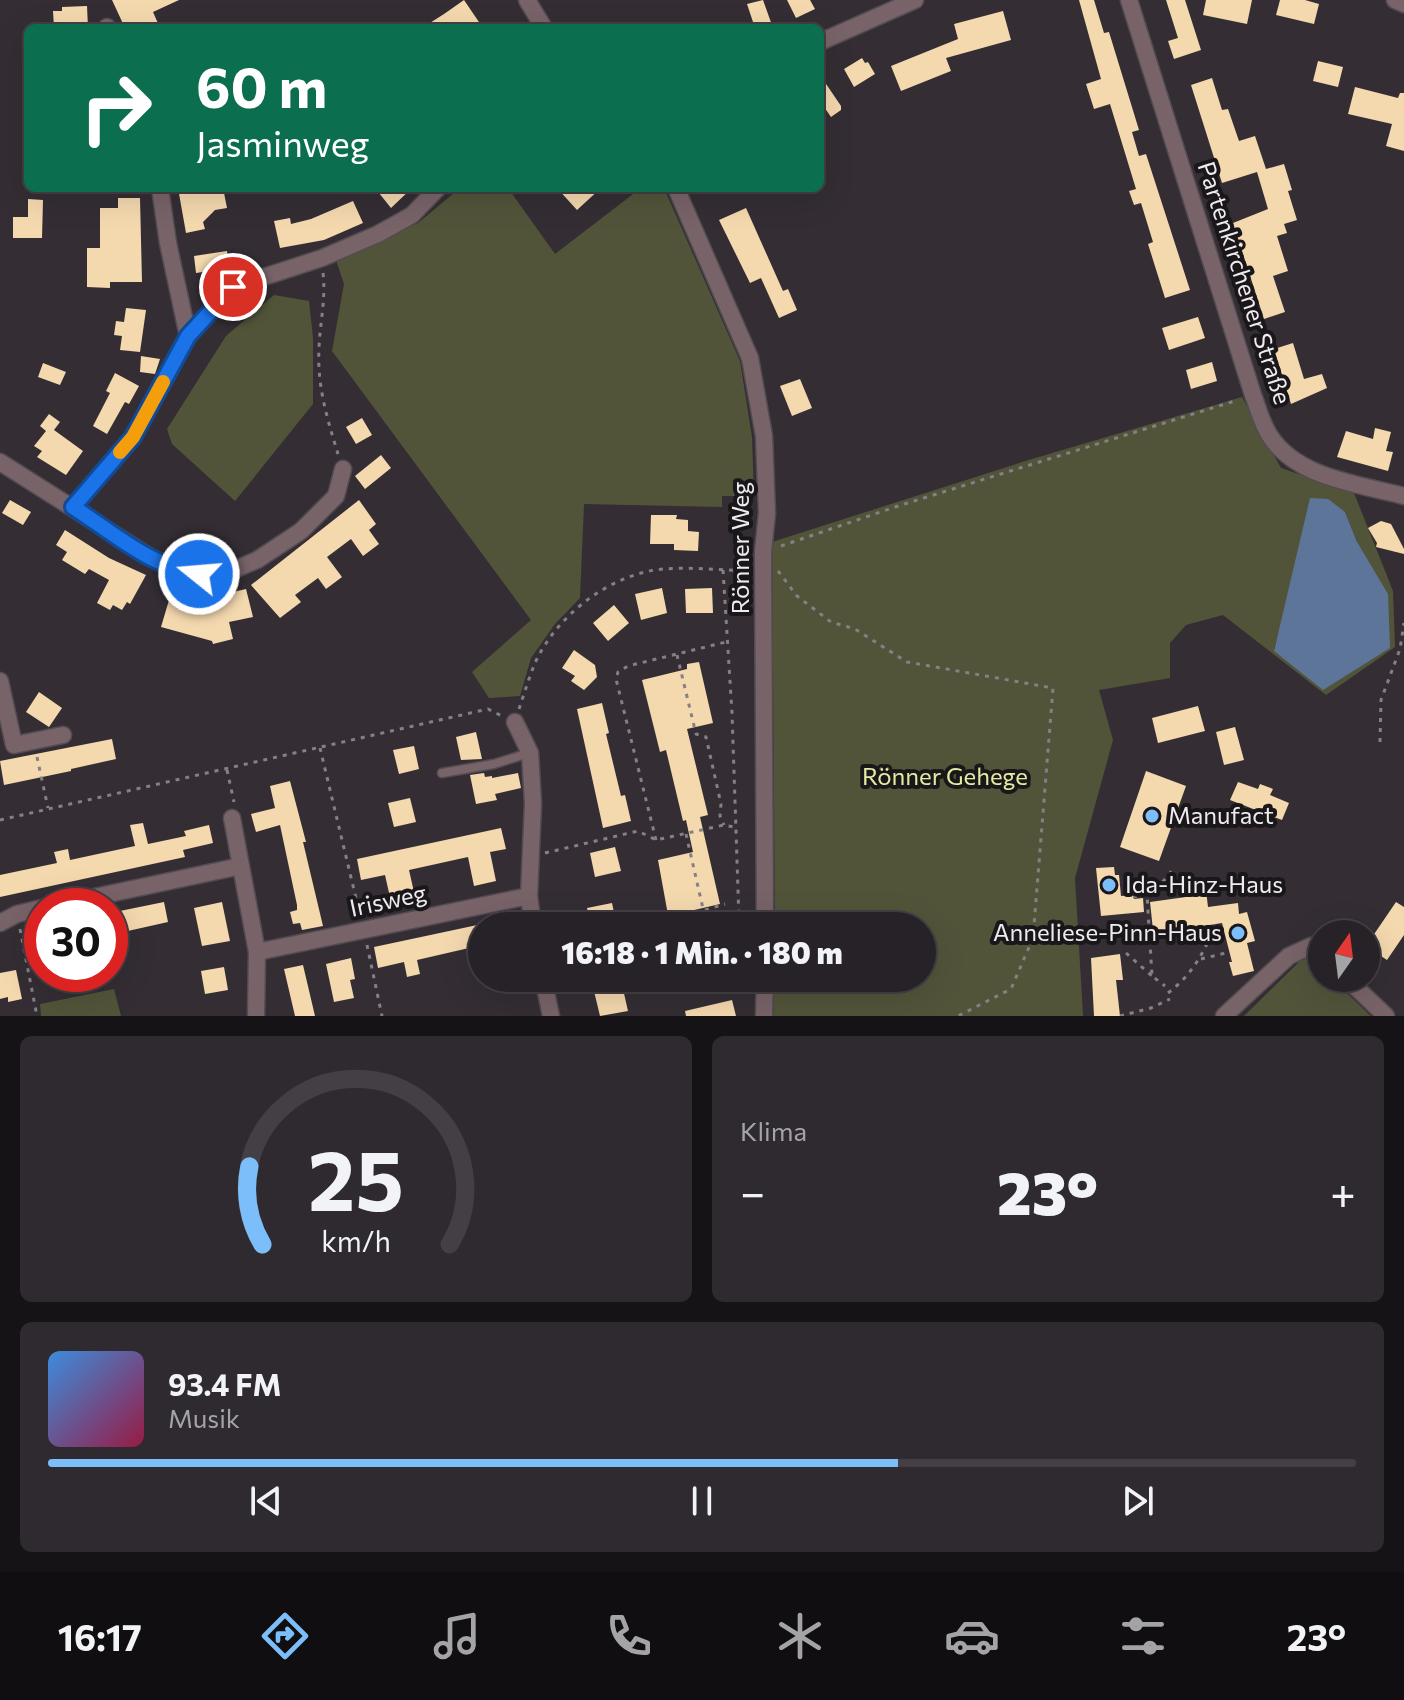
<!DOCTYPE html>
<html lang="de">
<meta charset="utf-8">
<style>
body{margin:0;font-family:Commissioner,sans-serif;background:#2f2a2f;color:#f1f3f6;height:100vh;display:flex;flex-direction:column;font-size:30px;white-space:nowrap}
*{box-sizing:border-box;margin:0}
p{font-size:26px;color:#a4a4a7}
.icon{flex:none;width:44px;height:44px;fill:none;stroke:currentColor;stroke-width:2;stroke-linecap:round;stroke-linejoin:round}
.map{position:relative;height:1016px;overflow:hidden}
.details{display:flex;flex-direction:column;gap:20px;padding:20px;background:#151315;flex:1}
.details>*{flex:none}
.top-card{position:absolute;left:24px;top:24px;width:800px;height:168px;border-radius:12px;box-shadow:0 8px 32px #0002,0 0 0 2px #433f44;background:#0b6e4f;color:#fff;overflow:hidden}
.needle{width:52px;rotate:14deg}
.buttons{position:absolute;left:1308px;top:920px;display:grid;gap:16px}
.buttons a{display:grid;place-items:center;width:72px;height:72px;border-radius:50%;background:#272227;box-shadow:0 8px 32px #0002,0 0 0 2px #433f44;font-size:40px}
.speed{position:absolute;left:24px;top:888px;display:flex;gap:16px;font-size:40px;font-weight:700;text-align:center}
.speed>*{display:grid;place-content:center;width:104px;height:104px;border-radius:50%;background:#272227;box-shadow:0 8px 32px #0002,0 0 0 2px #433f44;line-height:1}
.speed .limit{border:12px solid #d22;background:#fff;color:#111}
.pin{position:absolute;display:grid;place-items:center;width:68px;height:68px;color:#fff;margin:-34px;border:4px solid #fff;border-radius:50%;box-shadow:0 2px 8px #0007}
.me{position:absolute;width:88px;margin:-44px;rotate:287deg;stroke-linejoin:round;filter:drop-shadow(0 0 6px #0008)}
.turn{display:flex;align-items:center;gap:28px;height:168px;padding:0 40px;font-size:36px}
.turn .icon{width:104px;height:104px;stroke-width:2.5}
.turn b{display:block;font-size:56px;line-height:68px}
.big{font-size:60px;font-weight:800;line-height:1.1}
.details .tile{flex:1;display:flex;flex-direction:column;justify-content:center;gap:12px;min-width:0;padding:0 28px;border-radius:12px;background:#2f2a2f}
.details .dial{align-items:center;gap:0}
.dial svg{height:208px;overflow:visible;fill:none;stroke:#433f44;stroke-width:7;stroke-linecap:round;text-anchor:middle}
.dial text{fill:#f1f3f6;stroke:none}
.song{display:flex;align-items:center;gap:24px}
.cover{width:96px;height:96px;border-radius:12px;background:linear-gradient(135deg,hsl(210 70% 55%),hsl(340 70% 35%))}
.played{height:8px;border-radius:4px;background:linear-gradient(90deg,#7cbef9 65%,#433f44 65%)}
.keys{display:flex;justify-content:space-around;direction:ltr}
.heat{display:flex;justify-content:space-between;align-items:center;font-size:44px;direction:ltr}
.details .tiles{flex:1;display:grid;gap:20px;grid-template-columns:1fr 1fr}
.tile:last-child{grid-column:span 2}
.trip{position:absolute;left:468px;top:912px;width:468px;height:80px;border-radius:40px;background:#272227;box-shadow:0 8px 32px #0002,0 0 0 2px #433f44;font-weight:800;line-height:80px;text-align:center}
.dock{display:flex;height:128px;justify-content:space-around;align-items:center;background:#100e10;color:#a4a4a7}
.dock .icon{width:56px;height:56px}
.dock .selected{color:#7cbef9}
.dock b{font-size:36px;color:#f1f3f6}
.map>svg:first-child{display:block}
.green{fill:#52543a;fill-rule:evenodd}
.water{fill:#5d7599}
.building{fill:#f4d8ae}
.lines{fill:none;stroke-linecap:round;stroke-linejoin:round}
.service-casing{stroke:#524c52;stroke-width:11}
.minor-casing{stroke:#524c52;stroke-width:19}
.path{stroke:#858085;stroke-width:3;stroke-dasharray:4 6;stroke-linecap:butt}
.service{stroke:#786368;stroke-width:8}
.minor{stroke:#786368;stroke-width:16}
.route-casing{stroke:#114b97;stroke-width:20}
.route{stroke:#1a73e8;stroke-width:14}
.slow{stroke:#f59e0b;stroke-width:14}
.poi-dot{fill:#7cbef9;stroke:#1a171a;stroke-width:3}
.labels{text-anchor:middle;stroke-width:8;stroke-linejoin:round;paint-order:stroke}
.street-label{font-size:24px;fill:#efebef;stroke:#1a171a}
.park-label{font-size:24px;fill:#e6eba2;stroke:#1a171a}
.poi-label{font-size:24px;fill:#efebef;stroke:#1a171a;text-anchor:start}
</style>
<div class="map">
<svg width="1404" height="1016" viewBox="0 0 1404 1016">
<rect width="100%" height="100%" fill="#342e34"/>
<path class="green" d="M460,188H508L555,254L641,188H664L740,361L752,437L754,496H722V507L584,504L580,598L555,624L531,658L520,696L489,698L472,672L531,620L332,351L344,284L336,260L418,223Z
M274,295L309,301L313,338V404L235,501L172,444L167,429L226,336Z
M1242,397L1281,468L1354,493L1393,591L1395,647L1326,695L1223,615L1186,625L1170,643V678L1099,690L1113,740L1075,878L1083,1016H773L775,978H922V926H775L772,542L1032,459ZM1345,512L1357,542L1274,650L1290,589Z
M1306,955L1322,970V978H1331L1371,1016H1244Z
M114,989L121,1016H41L40,1004Z"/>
<path class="water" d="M1310,498L1328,499L1345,512L1357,542L1388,594L1390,648L1323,690L1274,651Z"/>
<path class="building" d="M112,0H179L153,12L160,28H125Z
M464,0L483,28H422L444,14Z
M763,0L773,28H755L747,4Z
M787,0H810L815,9L796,18Z
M1079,0H1094L1104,33L1109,32L1139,130L1132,132L1139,156L1146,154L1190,290L1165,298L1148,244L1153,242L1141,203L1134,205L1129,191L1136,189L1110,104L1094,109L1086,84L1101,79Z
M1166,0H1185L1201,50L1174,59L1168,41L1178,38Z
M1206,0H1252L1247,24L1203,15Z
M1280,0H1305L1319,4L1314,24L1276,15Z
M87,6L88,28H54L53,11H62V7Z
M1003,11L1011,40L946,58L951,71L901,91L891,66L958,39L954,24Z
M862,58L865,63L868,62L875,74L854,87L844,69Z
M1318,61L1343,67L1338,87L1313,81Z
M820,75L841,106V110L831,117L820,101Z
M1212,78L1222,110L1228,109L1239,141L1255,136L1266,169L1284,164L1292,190L1288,191L1297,220L1284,224L1287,233L1277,236L1288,271L1273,276L1285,312L1264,319L1233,223L1268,209L1257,172L1222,183L1191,85Z
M1355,87L1398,98L1400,93H1404V151L1386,146L1392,124L1348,114Z
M178,188H223L227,208L215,210L203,222L205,229L186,233Z
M375,188H412L391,208Z
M557,188H601L577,210Z
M118,198H140L142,282H110V288L87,287V248H100V208H118Z
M28,199L43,200L42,238H13V217H28Z
M353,201L363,223L324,240L280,248L274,221L290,218L291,224L311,219Z
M746,208L783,291L788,289L797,310L779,318L761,278L750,283L719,220Z
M227,251L230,274L211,277L210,271L196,273L194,256Z
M126,308L146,310L140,352L120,350L122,336L114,335L116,321L124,322Z
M1198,317L1205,338L1169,350L1162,328Z
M1293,343L1304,379L1322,374L1327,388L1291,404L1274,349Z
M141,356L160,359L155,374L140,372Z
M1212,362L1217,381L1191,389L1186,370Z
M43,363L66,372L60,385L38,377Z
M115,373L139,386L129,404L125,402L107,434L93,426L110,393L106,391Z
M800,379L812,408L792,416L780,386Z
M49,414L60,422L54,430L83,451L66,475L37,457L42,451L34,446L46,431L40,426Z
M362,418L372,435L356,444L346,427Z
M1375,428L1391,432L1386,451L1393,452L1388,471L1337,457L1346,431L1373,439Z
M381,455L391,468L365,489L355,476Z
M10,500L31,512L23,525L2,513Z
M359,500L376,524L369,530L379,544L363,556L351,539L327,557L342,577L326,589L318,578L295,595L301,602L280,618L251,585Z
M651,515H677L676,519L688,520V531L699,532L698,551L674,550V544H650Z
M1381,521L1391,524L1404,549V554L1376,547L1377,543L1368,528Z
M65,530L109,558L146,575L130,604L127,602L122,610L113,605L110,610L97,603L109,580L89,569L85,574L62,560L67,552L56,545Z
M662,588L667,613L641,620L635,594Z
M712,588L713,613H686L685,589Z
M246,589L253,617L229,622L233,639L213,644L212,641L161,627L172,590L198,597L215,593L216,596Z
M614,605L629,623L608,641L593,623Z
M574,650L595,665L597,677L584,690L571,681L575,676L562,668Z
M699,662L713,723L687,729L708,815L700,817L720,904L690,911L691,914H689L691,926H670L658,860L693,852L686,820L683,821L666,750L660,752L642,680L687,669V664Z
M39,692L62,708L49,727L26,712Z
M602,703L609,733L606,734L621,796L625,795L631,821L603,828L577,709Z
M1198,706L1205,731L1158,743L1152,718Z
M1235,727L1244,760L1224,765L1216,732Z
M476,732L482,759L461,760L456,737Z
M112,739L116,759L71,769V771L4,785L0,761Z
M414,746L419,769L399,774L393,750Z
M1146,771L1186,786L1159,861L1120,847Z
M484,773L485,777L492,776V778L518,773L521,788L495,794L497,800L476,804L470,775Z
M290,781L306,842H303L323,926L302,930L300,923L293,924L290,912L297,910V905L280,825L256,832L251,814L275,808L270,786Z
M1238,782L1258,789L1260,784L1273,789L1270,795L1289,803L1282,820L1230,800Z
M410,798L416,822L394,827L388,803Z
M143,823L148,844L186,836L184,831L209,825L213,843L183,850L185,857L0,897V875L57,863L54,852L68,849L70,860L135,846L130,825Z
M501,828L506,849L490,852L496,881L474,886L468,857L409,870L416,901L392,906L385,875L361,880L357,859Z
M615,847L621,871L595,877L590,853Z
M1114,867L1115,875H1119L1121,896L1133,895L1134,899L1143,898L1144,912L1101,916L1096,868Z
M1206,890L1208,907L1238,903L1239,914L1247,912L1255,941L1247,943L1254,971L1233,976L1229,962H1232L1222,923L1160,933V930H1153L1150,902L1193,896L1192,892Z
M164,902L168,922L110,935V913Z
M222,902L230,941L202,946L194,908Z
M1396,902L1404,907V935L1387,960L1366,946Z
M612,903L616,922L591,926L587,908Z
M482,924V945L417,960L420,974L407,977L404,962L378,968L374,947Z
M42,928V971L37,972L28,931Z
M1120,954L1123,980H1116L1120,1016H1094L1091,958Z
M351,958L355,979L350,980L354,998L334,1002L326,964Z
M303,965L315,1016H295L284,969Z
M224,967L228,990L205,994L201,971Z
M16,970L22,999L8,1002V997L0,999V973Z
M613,983L615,991L623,989L628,1011L600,1016L593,987Z
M732,1000L736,1016H686L685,1011Z"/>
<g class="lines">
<defs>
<path id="service" d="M442,773L494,764L529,753"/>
<path id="minor" d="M527,0L544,28
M1129,0L1253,395C1258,408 1262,424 1270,436C1297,478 1359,484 1404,496
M1395,0L1404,4
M107,27V28
M820,42L915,0
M676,188L750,358L764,436L767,513L763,552L765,926
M188,336L233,287L322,258L378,234L412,215L438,188
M0,462L150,557L182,572L217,577L257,560L301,531L336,496L343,469
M73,507L133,437L188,336L168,243L160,188
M0,681L14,745L63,735
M515,722L530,753L533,803L529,896L533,926
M232,818L257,952L256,1016
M52,906L241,866
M0,923L17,914L42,908
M257,952L529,896
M543,978L551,1016
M1346,978L1386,1016
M764,1016L765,978
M1224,1016L1289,956L1311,946L1322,956"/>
</defs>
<use href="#service" class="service-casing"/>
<use href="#minor" class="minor-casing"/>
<path class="path" d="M323,273C326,299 320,322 319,348C317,386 327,418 338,454
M781,546L895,507L1238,400
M723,570L732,713L739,919H749
M778,571L797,596L831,622L855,629L907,662L1053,688L1033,938L1011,989L958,1016
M677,655L696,734L706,737L721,804L720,816L724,825
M519,709C524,694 529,678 535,663C557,615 610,574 663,569C691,567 721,570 749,571
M1380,742L1381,700L1400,649L1404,623
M320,748L360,915
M37,757L48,808
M227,770L234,802
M0,820L488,709L502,716
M686,834L707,926
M656,840L616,679L618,672L628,666L726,642
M545,853L638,831L656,840L724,825L734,827
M1147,894L1157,889L1174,868
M1133,897L1147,894L1152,976L1165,986
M705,910L725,904
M718,926L739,919
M20,929L37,1016
M367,945L382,1016
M1126,953L1152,976
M1201,959L1230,952
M1168,993C1193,974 1204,952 1216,924
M1120,1016L1151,1008L1170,999"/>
<use href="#service" class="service"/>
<use href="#minor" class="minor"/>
</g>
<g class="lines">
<defs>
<path id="route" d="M199,574C152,568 112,532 73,507L133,437L188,336L233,287"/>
</defs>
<use href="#route" class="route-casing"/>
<use href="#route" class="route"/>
<path class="slow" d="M120,452L133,437L163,382"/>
</g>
<g class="poi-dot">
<circle cx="1152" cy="816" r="8"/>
<circle cx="1109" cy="885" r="8"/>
<circle cx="1238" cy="933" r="8"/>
</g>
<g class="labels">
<g class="street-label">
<text transform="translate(1244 283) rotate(72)" y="8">Partenkirchener Straße</text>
<text transform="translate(741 548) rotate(-90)" y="8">Rönner Weg</text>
<text transform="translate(388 901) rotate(-12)" y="8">Irisweg</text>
</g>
<g class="park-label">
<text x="945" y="785">Rönner Gehege</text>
</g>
<g class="poi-label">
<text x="1168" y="824">Manufact</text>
<text x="1125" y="893">Ida-Hinz-Haus</text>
<text x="1222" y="941" text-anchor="end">Anneliese-Pinn-Haus</text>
</g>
</g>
</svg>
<div class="buttons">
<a><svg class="needle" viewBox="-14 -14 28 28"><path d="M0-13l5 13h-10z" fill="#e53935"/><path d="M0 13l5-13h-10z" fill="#a4a4a7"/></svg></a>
</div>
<div class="speed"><div class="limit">30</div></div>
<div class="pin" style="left:233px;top:287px;background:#d93025"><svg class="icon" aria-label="arrive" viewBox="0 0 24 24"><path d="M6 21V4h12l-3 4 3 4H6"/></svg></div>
<svg class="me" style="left:199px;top:574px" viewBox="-20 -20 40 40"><circle r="17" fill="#1a73e8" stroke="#fff" stroke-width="3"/><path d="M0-11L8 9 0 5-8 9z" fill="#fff"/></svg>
<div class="trip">16:18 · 1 Min. · 180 m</div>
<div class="top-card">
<div class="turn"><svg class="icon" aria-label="right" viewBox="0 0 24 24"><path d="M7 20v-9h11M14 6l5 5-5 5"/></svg><div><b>60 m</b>Jasminweg</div></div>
</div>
</div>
<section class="details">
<div class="tiles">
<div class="tile dial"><svg viewBox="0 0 100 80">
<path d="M14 69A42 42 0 1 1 86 69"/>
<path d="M14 69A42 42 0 0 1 9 39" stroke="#7cbef9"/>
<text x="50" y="56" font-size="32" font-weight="700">25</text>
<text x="50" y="72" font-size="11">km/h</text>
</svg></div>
<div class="tile"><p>Klima</p>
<div class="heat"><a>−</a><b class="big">23°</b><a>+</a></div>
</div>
<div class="tile">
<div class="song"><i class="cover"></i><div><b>93.4 FM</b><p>Musik</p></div></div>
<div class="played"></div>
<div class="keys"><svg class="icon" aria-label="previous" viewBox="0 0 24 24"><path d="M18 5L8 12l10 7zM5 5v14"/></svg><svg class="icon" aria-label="pause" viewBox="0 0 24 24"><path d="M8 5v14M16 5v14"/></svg><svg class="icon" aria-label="next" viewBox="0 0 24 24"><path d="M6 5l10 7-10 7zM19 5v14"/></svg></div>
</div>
</div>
</section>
<nav class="dock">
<b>16:17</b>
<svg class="icon selected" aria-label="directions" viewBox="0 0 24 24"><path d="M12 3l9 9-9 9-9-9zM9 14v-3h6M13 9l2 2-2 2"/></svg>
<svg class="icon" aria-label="music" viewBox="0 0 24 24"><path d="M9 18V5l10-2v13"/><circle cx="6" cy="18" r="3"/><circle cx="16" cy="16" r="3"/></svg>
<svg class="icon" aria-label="phone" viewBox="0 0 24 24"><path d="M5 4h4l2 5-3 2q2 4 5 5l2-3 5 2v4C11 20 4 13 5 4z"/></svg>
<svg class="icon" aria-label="climate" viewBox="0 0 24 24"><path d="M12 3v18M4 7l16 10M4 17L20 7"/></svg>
<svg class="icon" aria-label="car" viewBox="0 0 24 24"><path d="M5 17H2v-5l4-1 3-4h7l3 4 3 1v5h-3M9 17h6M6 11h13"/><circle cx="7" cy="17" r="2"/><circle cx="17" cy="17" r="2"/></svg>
<svg class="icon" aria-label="filters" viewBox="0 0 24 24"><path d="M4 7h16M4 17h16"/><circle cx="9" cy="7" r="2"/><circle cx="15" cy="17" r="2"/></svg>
<b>23°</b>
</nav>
